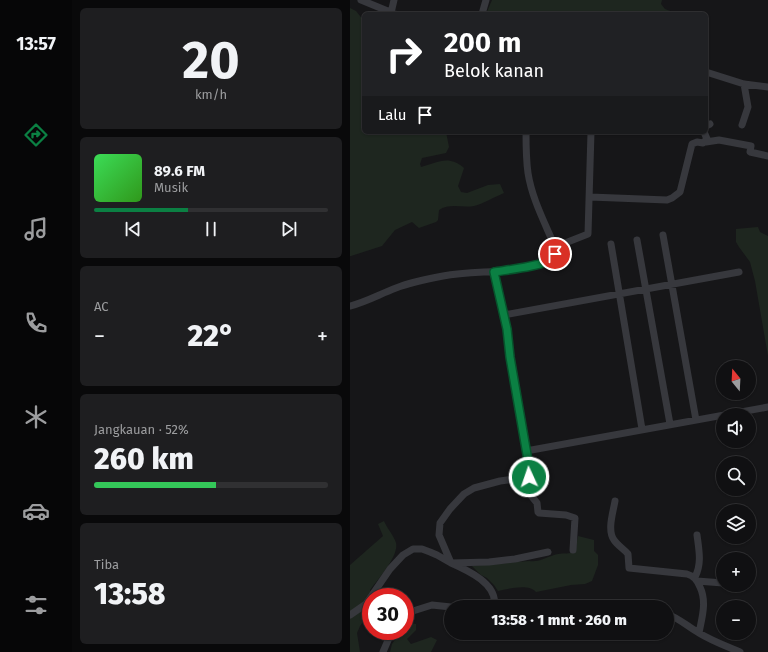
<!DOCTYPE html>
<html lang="id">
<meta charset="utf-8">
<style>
body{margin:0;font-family:"Fira Sans",sans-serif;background:#1e1e20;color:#f1f3f6;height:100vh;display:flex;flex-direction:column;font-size:15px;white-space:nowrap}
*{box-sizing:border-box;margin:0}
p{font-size:13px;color:#9c9d9f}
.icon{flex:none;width:22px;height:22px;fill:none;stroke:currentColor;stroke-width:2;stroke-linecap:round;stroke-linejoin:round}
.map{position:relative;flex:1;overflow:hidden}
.panel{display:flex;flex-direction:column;gap:8px;padding:8px;background:#09090a;width:278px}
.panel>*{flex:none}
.hud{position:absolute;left:12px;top:12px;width:346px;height:122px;border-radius:6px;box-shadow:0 1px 3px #0004,0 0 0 1px #303032;background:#202124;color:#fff;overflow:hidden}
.needle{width:26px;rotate:342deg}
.fabs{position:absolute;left:366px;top:360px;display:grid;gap:8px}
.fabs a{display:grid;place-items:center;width:40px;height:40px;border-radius:50%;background:#101012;box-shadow:0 1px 3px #0004,0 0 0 1px #303032;font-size:20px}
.speed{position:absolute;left:12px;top:588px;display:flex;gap:8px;font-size:20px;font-weight:700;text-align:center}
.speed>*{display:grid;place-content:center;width:52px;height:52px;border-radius:50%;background:#101012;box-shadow:0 1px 3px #0004,0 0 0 1px #303032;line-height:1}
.speed .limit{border:6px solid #d22;background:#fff;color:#111}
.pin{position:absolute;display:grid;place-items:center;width:34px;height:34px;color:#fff;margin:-17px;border:2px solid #fff;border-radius:50%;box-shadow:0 1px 4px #0007}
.me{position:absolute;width:44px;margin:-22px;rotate:357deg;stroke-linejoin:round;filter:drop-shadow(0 0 3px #0008)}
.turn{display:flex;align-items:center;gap:14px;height:84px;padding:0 16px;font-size:18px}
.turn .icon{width:52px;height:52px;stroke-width:2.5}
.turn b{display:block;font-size:28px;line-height:34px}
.then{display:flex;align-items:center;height:38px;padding:0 16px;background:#0003;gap:8px;font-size:15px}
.big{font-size:30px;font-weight:800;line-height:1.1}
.panel .card{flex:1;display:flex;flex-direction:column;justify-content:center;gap:6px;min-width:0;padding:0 14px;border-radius:6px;background:#1e1e20}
.panel .dial{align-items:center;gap:0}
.dial b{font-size:52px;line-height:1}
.song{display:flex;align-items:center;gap:12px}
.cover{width:48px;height:48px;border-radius:6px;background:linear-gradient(135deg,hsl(130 70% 55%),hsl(110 70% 35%))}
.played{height:4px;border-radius:2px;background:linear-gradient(90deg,#0b8043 40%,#303032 40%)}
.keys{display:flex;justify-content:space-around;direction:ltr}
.heat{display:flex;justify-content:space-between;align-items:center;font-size:22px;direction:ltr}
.charge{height:6px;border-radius:3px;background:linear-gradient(90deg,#34c759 52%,#303032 0)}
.trip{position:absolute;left:94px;top:600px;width:230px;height:40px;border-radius:20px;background:#101012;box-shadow:0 1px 3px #0004,0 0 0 1px #303032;font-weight:800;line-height:40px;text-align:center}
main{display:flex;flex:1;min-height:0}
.menu{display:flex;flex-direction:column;width:72px;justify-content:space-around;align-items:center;background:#060607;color:#9c9d9f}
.menu .icon{width:28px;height:28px}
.menu .selected{color:#0b8043}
.menu b{font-size:18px;color:#f1f3f6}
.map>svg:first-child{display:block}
.green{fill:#1e261f}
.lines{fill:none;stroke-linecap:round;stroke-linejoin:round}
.street{stroke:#37383d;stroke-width:7}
.route-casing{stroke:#07532c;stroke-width:10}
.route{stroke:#0b8043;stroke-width:7}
</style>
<main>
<nav class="menu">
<b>13:57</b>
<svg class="icon selected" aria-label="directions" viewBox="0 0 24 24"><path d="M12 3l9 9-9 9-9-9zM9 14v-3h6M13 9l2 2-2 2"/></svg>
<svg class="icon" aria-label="music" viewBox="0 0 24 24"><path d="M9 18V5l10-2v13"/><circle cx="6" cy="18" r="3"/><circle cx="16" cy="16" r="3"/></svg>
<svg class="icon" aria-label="phone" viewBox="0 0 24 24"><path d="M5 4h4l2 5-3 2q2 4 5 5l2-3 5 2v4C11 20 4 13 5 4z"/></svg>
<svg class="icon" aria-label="climate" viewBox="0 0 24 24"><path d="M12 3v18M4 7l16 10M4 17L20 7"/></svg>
<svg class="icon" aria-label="car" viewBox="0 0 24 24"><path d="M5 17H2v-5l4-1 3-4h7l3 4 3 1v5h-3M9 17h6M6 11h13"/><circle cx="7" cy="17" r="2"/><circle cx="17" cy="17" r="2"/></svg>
<svg class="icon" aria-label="filters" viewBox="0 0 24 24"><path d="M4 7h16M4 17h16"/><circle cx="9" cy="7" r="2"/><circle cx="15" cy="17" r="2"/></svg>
</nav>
<section class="panel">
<div class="card dial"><b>20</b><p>km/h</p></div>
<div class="card">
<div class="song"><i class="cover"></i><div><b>89.6 FM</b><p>Musik</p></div></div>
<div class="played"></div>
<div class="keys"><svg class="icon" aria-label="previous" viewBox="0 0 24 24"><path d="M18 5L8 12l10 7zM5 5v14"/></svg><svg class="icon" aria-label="pause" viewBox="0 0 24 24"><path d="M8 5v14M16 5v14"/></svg><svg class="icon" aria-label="next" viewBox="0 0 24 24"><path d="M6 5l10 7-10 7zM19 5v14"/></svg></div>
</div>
<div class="card"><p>AC</p>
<div class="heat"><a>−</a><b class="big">22°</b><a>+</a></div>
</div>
<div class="card"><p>Jangkauan · 52%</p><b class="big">260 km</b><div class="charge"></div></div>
<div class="card"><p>Tiba</p><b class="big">13:58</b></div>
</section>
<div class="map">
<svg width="418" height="652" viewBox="0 0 418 652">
<rect width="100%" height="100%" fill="#161618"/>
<path class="green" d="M142,0H312L311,4L315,9L328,14H136Z
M0,8L6,11L14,21V132H96L99,147L96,153L72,158L70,164L71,167C86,163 99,154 114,168L108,186L111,192L117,193L138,185L150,184L154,193C144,197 133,204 124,206C112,208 99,203 89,210L88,220L86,222L69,228L62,222L45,230L32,246L1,256H0Z
M408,227L410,232L418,236V356L405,281L400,262L389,247L386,242V229Z
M34,521C37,528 44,536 46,543C49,556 28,579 20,590L23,597H21V610L10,626L7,633L10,652H0V565L33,536L28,524Z
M228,536L244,540V551L248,555V565L242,581L235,584L221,585L186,592C179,583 157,589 148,591L144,585L137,578L131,575L122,566L179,561C189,563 198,556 208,554C214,553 219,554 225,552Z
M60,623L66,624V630L57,639L61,644L81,637L87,640L81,652H40L42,644L51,631H55V626Z"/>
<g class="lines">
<path class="street" d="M11,0L45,14
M41,13L44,0
M132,14L136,0
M356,72L394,84L418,87
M392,125L398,107L394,84
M356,126L360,124
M356,142L369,140L401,146L400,152L418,156
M240,197L317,200L322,198L330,192L342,144L347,142L353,143L357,139L354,132
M313,235L346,420
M287,240L320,424
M261,244L292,429
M205,247L238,234L241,132
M144,272L156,320L161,357L179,466V493L187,503L188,512L189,513L216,515L225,518L223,550
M0,306C16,302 30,294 46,288C61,282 77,279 93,276C129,269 169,276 202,259L205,254V247C195,223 182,199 178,173C176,159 176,146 176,132
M154,315L389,272
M176,451L418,407
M265,501C263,513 257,530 264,540C268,546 274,549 278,554L279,568L337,574C344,576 347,580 350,587C357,602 352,617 349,633
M345,577C352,564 349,550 347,535
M347,581L373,583
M144,607C149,584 117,570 101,563L89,535L90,523L100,509L114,494L124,488L150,481L179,477
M199,607L229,604L257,607
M317,614C329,618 338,627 349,633C362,641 376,646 390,652
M0,615L16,604L40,569L53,555L63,549H72L80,552L87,555L101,563L139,562L165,559L198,552
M55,616L63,611L82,605L101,607
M33,652L42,631"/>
</g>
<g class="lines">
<defs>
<path id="route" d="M179,477V466L160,357L157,329L144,272C156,270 194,266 202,259C202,259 205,255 205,254"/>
</defs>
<use href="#route" class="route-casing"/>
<use href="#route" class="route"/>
</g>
</svg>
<div class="fabs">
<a><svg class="needle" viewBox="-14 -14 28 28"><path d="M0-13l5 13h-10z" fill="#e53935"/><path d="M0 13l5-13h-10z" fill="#9c9d9f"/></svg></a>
<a><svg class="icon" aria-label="sound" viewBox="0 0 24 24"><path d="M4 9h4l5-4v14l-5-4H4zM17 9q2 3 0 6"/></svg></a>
<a><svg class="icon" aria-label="search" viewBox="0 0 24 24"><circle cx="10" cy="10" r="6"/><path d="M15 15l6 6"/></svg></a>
<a><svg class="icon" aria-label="layers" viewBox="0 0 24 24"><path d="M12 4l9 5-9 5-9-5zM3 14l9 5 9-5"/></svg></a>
<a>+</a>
<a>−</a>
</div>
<div class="speed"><div class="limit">30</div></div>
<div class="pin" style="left:205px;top:254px;background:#d93025"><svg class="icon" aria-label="arrive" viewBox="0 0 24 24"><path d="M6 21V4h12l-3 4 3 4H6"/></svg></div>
<svg class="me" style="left:179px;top:477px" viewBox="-20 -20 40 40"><circle r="17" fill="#0b8043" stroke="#fff" stroke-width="3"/><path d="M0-11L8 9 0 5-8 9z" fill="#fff"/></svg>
<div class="trip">13:58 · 1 mnt · 260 m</div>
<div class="hud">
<div class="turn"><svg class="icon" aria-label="right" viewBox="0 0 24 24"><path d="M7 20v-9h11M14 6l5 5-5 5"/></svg><div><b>200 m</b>Belok kanan</div></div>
<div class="then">Lalu<svg class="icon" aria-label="arrive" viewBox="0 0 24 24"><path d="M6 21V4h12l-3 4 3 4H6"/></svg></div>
</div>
</div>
</main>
